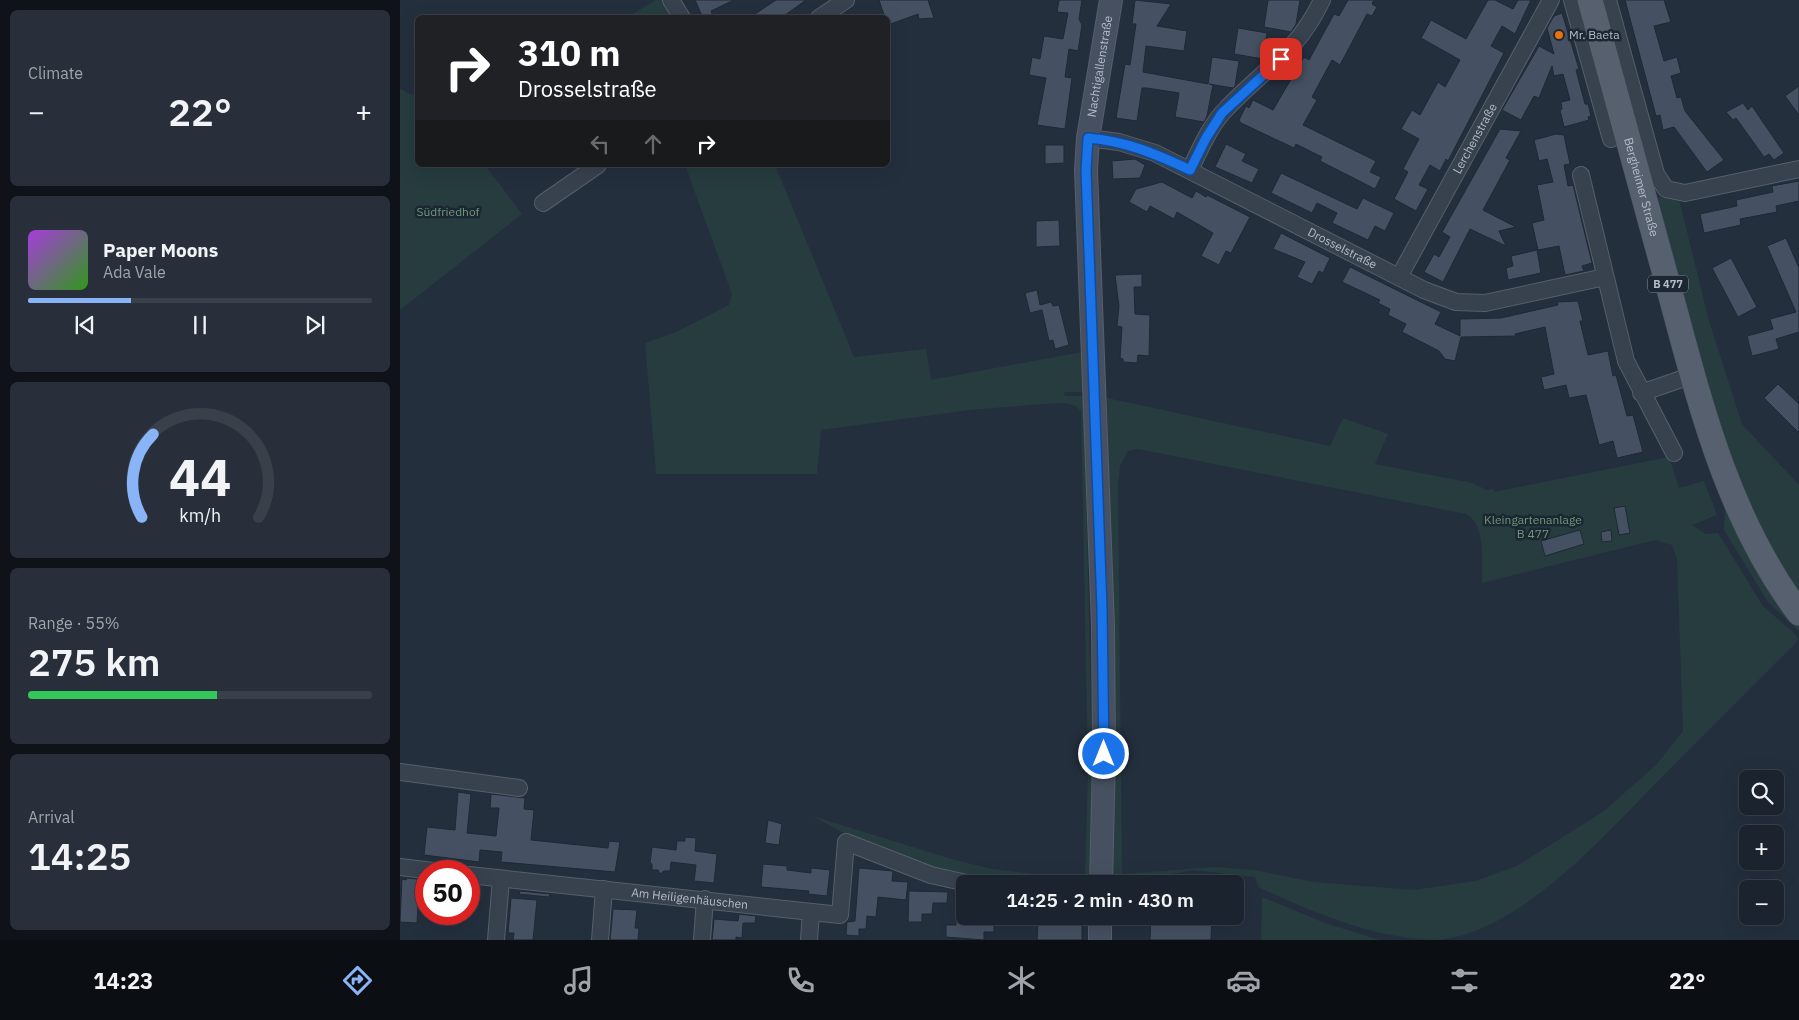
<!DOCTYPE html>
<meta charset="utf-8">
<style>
body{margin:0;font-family:"IBM Plex Sans",sans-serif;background:#282f3a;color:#f1f3f6;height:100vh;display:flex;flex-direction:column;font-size:19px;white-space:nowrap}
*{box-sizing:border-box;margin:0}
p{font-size:16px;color:#a0a4aa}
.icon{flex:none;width:28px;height:28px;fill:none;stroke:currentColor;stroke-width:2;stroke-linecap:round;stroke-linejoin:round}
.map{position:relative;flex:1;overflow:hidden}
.side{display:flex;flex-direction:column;gap:10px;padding:10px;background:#0f1319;width:400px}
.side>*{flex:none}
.guide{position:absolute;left:15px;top:15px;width:475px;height:152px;border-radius:8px;box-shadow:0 5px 20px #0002,0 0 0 1px #39404a;background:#202124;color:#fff;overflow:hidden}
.controls{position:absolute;left:1339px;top:770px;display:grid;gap:10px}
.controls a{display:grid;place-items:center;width:45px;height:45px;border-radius:8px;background:#1b232e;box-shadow:0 5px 20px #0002,0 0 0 1px #39404a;font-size:25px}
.speed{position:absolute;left:15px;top:860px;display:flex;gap:10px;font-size:25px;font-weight:700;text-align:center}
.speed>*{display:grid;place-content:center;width:65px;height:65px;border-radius:50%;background:#1b232e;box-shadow:0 5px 20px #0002,0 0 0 1px #39404a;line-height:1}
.speed .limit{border:8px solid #d22;background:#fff;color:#111}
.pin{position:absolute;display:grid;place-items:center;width:42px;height:42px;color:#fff;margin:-21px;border-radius:10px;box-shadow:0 2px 8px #0006}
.me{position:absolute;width:55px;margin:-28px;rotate:0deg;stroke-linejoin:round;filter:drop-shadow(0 0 4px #0008)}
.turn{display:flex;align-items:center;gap:18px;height:105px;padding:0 20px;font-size:22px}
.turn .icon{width:65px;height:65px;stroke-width:2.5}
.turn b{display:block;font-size:35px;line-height:42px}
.lanes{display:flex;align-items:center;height:48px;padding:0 20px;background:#0003;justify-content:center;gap:25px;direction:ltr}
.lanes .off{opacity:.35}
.big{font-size:38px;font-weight:600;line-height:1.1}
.side .widget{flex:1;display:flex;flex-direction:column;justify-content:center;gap:8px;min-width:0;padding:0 18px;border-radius:8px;background:#282f3a}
.side .dial{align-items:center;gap:0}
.dial svg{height:130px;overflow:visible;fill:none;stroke:#39404a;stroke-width:7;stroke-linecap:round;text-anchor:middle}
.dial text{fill:#f1f3f6;stroke:none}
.song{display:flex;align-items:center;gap:15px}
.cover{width:60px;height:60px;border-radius:8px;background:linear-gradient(135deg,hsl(280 70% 55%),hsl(110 70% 35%))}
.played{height:5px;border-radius:2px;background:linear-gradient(90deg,#8ab4f8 30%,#39404a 30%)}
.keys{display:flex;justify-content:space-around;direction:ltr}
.heat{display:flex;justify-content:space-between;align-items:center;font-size:28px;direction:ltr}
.charge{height:8px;border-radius:4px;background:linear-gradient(90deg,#34c759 55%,#39404a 0)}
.trip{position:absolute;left:556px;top:875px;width:288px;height:50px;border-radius:8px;background:#1b232e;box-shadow:0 5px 20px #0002,0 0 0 1px #39404a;font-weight:600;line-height:50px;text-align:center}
.menu{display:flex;height:80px;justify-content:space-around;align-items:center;background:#0b0e12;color:#a0a4aa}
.menu .icon{width:35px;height:35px}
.menu .on{color:#8ab4f8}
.menu b{font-size:22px;color:#f1f3f6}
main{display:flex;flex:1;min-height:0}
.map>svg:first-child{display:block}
.green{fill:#263c3f;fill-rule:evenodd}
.building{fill:#455162;stroke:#1f2835}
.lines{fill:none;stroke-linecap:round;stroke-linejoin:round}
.minor-casing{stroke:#565f6c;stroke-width:18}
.secondary-casing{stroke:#565f6c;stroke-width:24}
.primary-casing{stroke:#414a57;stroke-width:26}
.minor{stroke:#38414e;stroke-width:16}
.secondary{stroke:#465061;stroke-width:22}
.primary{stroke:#56606e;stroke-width:25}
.route-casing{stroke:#114b97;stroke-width:12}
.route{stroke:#1a73e8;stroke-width:9}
.food-dot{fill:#e8710a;stroke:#1d2633;stroke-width:2}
.labels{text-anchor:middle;stroke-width:5;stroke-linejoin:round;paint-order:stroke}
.shield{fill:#1d2633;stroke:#878f9c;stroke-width:1}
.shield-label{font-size:11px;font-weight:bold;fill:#b4bcc9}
.poi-label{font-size:12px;fill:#b4bcc9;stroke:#1d2633;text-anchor:start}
.street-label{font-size:12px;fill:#b4bcc9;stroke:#1d2633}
.park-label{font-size:12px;fill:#6b9a76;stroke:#1d2633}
</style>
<main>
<section class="side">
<div class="widget"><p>Climate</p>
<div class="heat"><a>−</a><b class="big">22°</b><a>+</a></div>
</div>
<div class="widget">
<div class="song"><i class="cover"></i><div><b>Paper Moons</b><p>Ada Vale</p></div></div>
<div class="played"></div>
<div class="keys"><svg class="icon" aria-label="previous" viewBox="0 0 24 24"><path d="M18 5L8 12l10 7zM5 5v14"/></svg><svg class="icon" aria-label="pause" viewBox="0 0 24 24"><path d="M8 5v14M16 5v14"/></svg><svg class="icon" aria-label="next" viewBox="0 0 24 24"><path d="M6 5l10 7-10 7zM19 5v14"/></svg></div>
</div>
<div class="widget dial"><svg viewBox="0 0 100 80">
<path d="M14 69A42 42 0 1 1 86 69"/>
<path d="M14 69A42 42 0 0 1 21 18" stroke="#8ab4f8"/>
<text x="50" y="56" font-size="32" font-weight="700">44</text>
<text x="50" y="72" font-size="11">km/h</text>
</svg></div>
<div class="widget"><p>Range · 55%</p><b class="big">275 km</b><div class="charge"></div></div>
<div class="widget"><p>Arrival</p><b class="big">14:25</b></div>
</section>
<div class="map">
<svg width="1399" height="940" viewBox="0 0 1399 940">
<rect width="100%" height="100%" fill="#242f3e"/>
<path class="green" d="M256,0H262L274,17L225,18Z
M0,89L17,97L18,165H85L122,214L0,310Z
M285,165H375L454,357L526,349L531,380L682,352L684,392H664L665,396H684L692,756L689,884H629L547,874L453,838L412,816L555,860L592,869L685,880L688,768L681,411L676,406L665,403L642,404L570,410L421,430L417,474H256L245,343L276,332L329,305L332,294Z
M1263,193L1279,199L1309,321L1342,424L1399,485V594L1342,498L1252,205Z
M707,398L930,446L943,418L988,434L975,464L1072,483L1087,490L1094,489V492L1269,457L1279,488L1304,481L1317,515L1292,525L1306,534L1318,533L1363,606L1393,632L1398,638L1396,643C1352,686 1309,730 1265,774C1208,831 1122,933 1037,940C978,940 911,912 858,887L855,877L792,870L757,877L712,881L714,755ZM738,449L1066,514C1087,526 1081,560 1082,583L1255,540L1272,545L1277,559L1283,731L1256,765L1204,811L1117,866L1075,881L1014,890L914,882L854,870L815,867L722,874L718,485L720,466L728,451Z
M1325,506L1399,625V631L1368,602L1324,530Z
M862,897L925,923L980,940H861Z"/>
<path class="building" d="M295,0H334L311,11L314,18H303Z
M376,0H406L381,18H349Z
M479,0H528L534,18L519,19L518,14L488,25V18H485Z
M659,0H682L679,19L682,25L678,51L669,49L665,77L672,78L665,129L637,125L646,78L629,75L632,57L640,59L644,36L663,39L668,13L657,12Z
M735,0L771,4L757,26L787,31L784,51L746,46L743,72L808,84L812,57L839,61L835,86L833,88L809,84L813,85L807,116L804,122L775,117L779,93L747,88H742L737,121L716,118L725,64L730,65L736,24H732Z
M868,0H900L896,24L891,32L864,27Z
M948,0H974L972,4L977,7L972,16L967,14L940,65L932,60L912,97L917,100L903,125L976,161L970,172L981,177L975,189L920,161L922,157L896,144L894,148L841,123L839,120L846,106L849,108L853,100L873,110L904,57L909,60L934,14L939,16Z
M1088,0H1095L1113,9L1118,0H1131L1115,34L1102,26L1091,46L1104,53L1048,161L1046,159L1040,171L1030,165L1019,185L1028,189L1016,211L994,199L1008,172L1003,169L1019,139L1001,129L1012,110L1020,115L1038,82L1045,87L1060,60L1021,38L1031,20L1066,39Z
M1225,0H1264L1271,22L1254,26L1264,61L1277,57L1281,73L1271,76L1277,98L1281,97L1285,111L1324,160L1307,172L1274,127L1263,130L1260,115L1256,116Z
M1162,13L1179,69L1176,70L1185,104H1188L1191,116L1188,117L1189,120L1164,127L1160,110L1162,109L1161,102L1170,100L1163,74L1154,76L1152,66L1139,98L1134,96L1121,120L1102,110L1139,46L1154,54L1147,28L1154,16Z
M838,28L867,33L863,59L834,54Z
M1399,86V115L1385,96Z
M1343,103L1348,110L1352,106L1384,153L1374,160L1369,154L1364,157L1336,118L1333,120L1326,112Z
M1100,129L1121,131L1106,158L1110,160L1083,210L1116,227L1099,231L1106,246L1070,229L1043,282L1024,272L1034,254L1039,257L1050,237L1042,232Z
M1156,134L1164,135L1170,164L1164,165L1168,186L1173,185L1192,263L1182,266L1184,271L1165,275L1159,246L1138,250L1132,223L1144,220L1137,185L1153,182L1147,159L1139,161L1134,140Z
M826,144L846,154L842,161L859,169L852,183L815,167Z
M645,145H664V163L645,164Z
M735,159L745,165L740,178L713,179L712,161Z
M881,173L957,209L963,198L994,213L985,231L975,226L968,240L932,223L937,213L917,203L912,213L871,193Z
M1399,181V201L1376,206L1377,212L1340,219L1341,225L1304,233L1300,214L1337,206L1336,200L1373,192L1372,186Z
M762,182L792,198L796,191L806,197L807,195L850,217L831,253L826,251L819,265L801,256L813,233L777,212L774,219L750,206L747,212L729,202L736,189Z
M659,220L660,246L636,247V221Z
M881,233L930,258L923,273L919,271L912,284L897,277L905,262L873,249Z
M1386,238L1399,268V332L1376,339L1379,349L1352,356L1347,336L1373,329L1370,319L1396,312L1367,246Z
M1137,250L1141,273L1108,280L1106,268L1113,266L1111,256Z
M1331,258L1357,307L1338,317L1312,268Z
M950,267L1041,312L1035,324L1060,336V319L1101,318L1158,305L1157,302L1178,301L1183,321H1180L1188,355L1208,351L1213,376L1216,375L1227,416L1233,415L1243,452L1217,458L1213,441L1199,445L1186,395L1169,398L1166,385L1144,390L1141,377L1154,374L1145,327L1115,334L1116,336L1061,337L1055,361L1045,359L1039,351L1002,332L1006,324L988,315L990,309L978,303L980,300L942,282Z
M742,274V287H734L735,314L750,315L749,356L738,355L737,363L723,362V359L720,358L722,327L717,326L719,306L715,275Z
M637,290L640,305L651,302L653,306L659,305L669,345L655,349L653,340L649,341L642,310L630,313L625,293Z
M1378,384L1399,404V433L1364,398Z
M1225,506L1230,533L1219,535L1214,508Z
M1180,530L1184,544L1145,556L1141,541Z
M1211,530L1212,541L1202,542L1201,532Z
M58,792L71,794L67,833L96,836L99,808H90L91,794L125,798L124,809L134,810L131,840L208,848L209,841L220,842L215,872L101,862L102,852L80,850L79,862L24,855L27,827L55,830Z
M368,820L382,824L379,845L365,843Z
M285,837L296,838L295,851L317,854L314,883L294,881L296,865L271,862L270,871H264L260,874L258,870H252V864L250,863L252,847L276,850L277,841H285Z
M363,864L387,866V870L411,873V868L430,870L427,896L408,894L409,891L361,887Z
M459,868L493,871L492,881L508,882L506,900L478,897L476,917L467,916L466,929H459V936L446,935L447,922L455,921Z
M7,878L26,880V892H19L17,923L0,922L2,879L6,880Z
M120,891L150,894L149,897L119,894Z
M509,891L548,892L547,903H533L532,914H522V922H508Z
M111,898L137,900L133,940H113L114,933H108Z
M213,909L237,910L235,928H239L238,940H210Z
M339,914L356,916L355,923H343L342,938L336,937V940H312L314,919L338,921Z
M556,916H579V919H594V932H584V940L546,937V925H556Z
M649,916H682V940H637L638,921H649Z
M751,916H766V922H793V916H812L811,940H750Z"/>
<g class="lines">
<defs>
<g id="minor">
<path d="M271,0L282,18"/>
<path d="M1172,0L1211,139"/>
<path d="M1208,0L1256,174L1266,189L1285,193L1399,169"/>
<path d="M419,18L446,0"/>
<path id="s1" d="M688,138L719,142L755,153L1024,290L1056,302L1085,303L1205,277"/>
<path d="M790,170C800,149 810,125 827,108C865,68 897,53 922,0"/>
<path d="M1181,175L1226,361L1274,453"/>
<path d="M143,203L198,165"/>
<path id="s2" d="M999,277L1151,0"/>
<path d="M1241,393L1293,375"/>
<path d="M0,772L119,788"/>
<path d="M0,867L33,871"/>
<path id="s3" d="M69,875L440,915L446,842L531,875L571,884"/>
<path d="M96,940L101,879"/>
<path d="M200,940L204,889"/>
<path d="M302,940L305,899"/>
<path d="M409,940L411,912"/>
</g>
<g id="secondary">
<path id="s4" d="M701,884L704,755L703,626L686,170L688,138L711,0"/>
<path d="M700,940V916"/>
</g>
<g id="primary">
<path id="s5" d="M1190,0C1216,95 1242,190 1268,285C1299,399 1326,516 1399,613"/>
</g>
</defs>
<use href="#minor" class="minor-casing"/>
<use href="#secondary" class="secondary-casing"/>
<use href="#primary" class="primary-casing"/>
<use href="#minor" class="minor"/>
<use href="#secondary" class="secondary"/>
<use href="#primary" class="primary"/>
</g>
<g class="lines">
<defs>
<path id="route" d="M704,754L702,608L686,170L688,138C726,141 756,154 790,170L806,138L822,113L881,59"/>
</defs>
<use href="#route" class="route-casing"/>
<use href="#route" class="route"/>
</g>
<circle class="food-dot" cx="1159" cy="35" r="5"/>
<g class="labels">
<rect class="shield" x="1248" y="275.5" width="40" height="17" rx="4"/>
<g class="shield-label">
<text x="1268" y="288">B 477</text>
</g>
<g class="poi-label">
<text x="1169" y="39">Mr. Baeta</text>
</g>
<g class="street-label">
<text dy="4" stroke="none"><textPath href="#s4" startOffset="819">Nachtigallenstraße</textPath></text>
<text dy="4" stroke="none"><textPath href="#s2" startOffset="158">Lerchenstraße</textPath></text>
<text dy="4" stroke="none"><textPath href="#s5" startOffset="194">Bergheimer Straße</textPath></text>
<text dy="4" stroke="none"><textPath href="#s1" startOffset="279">Drosselstraße</textPath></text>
<text dy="4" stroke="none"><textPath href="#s3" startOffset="222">Am Heiligenhäuschen</textPath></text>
</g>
<g class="park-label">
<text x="48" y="216">Südfriedhof</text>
<text x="1133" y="524">Kleingartenanlage<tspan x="1133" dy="14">B 477</tspan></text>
</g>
</g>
</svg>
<div class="controls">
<a><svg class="icon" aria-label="search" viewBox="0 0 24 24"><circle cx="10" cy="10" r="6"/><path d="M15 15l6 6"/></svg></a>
<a>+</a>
<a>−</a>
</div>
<div class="speed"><div class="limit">50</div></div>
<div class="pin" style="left:881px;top:59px;background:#d93025"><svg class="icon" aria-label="arrive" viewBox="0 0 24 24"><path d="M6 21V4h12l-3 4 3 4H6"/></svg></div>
<svg class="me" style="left:704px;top:754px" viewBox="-20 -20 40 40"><circle r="17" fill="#1a73e8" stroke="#fff" stroke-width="3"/><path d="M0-11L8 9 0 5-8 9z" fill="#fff"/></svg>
<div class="trip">14:25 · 2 min · 430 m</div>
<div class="guide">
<div class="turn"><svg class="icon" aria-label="right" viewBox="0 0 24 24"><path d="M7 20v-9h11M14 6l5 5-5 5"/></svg><div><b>310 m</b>Drosselstraße</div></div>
<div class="lanes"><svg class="icon off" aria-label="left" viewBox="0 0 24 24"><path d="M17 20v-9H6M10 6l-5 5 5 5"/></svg><svg class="icon off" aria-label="ahead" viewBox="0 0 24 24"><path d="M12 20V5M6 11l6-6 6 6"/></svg><svg class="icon" aria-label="right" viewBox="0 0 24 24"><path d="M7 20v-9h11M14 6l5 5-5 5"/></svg></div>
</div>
</div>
</main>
<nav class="menu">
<b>14:23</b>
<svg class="icon on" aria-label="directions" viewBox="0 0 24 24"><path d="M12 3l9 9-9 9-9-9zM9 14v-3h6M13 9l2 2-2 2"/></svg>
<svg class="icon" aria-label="music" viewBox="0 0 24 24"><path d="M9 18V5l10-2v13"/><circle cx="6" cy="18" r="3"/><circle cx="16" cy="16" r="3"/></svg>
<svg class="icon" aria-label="phone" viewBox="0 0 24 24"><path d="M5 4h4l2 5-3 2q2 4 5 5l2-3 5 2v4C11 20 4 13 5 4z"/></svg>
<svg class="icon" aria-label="climate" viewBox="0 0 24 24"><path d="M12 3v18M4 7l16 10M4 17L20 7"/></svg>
<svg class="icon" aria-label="car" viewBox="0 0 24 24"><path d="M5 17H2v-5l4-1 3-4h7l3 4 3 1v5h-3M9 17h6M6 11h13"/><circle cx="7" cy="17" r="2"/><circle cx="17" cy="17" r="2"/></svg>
<svg class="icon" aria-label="filters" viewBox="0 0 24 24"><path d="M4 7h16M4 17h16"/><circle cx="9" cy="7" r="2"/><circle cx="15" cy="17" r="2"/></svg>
<b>22°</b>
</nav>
